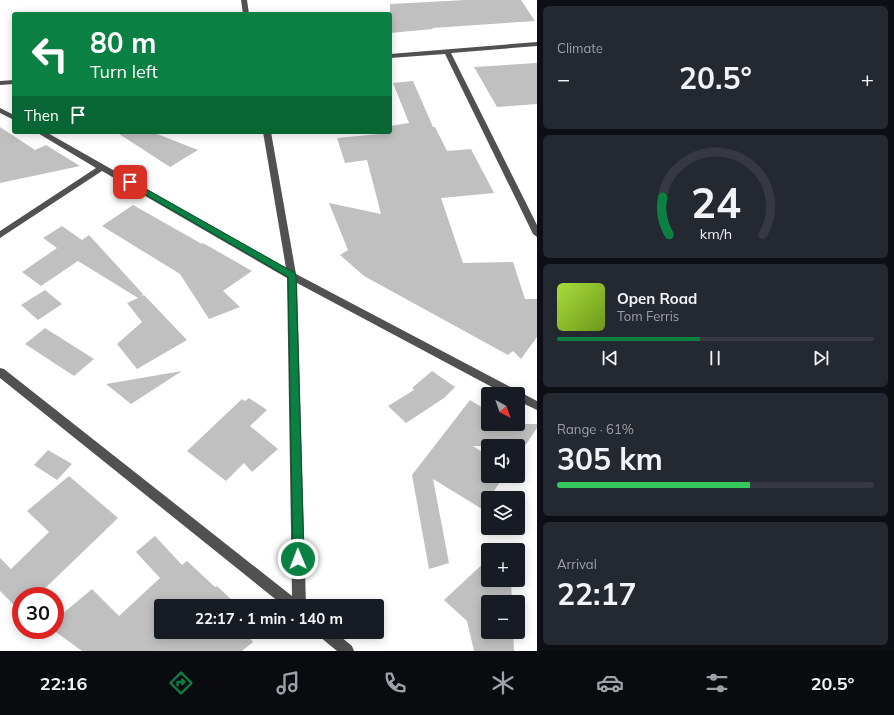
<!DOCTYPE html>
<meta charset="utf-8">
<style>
body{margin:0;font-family:Mulish,sans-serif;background:#242831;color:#f1f3f6;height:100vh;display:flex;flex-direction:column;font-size:15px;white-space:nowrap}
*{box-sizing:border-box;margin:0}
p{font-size:13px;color:#9ea1a6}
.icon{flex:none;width:22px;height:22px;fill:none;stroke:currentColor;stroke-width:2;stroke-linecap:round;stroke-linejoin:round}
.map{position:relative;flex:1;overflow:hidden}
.panel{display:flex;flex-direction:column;gap:6px;padding:6px;background:#0d0f14;width:357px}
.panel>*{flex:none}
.banner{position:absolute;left:12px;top:12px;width:380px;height:122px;border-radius:4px;box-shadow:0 2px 10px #0003;background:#0b8043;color:#fff;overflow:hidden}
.needle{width:26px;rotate:140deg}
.controls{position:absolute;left:481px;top:387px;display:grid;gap:8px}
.controls a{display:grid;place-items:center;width:44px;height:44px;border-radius:4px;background:#171b24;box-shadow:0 2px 10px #0003;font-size:20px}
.speed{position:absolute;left:12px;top:587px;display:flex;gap:8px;font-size:20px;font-weight:700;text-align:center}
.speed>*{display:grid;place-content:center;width:52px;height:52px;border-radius:50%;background:#171b24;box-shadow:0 2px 10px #0003;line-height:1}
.speed .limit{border:6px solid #d22;background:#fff;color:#111}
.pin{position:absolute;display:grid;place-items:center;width:34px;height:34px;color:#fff;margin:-17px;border-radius:8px;box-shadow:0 2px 6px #0006}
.me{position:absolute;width:44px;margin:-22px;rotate:359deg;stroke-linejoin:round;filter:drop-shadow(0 0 3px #0008)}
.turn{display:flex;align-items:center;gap:14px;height:84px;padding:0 12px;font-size:18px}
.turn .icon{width:52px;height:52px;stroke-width:2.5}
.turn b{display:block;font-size:28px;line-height:34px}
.then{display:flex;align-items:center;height:38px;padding:0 12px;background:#0003;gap:8px;font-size:15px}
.big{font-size:30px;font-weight:700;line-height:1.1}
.panel .widget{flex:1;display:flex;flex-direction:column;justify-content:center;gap:6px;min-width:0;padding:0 14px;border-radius:6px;background:#242831}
.panel .dial{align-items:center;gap:0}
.dial svg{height:104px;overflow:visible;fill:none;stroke:#363941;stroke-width:7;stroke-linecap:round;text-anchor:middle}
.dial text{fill:#f1f3f6;stroke:none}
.song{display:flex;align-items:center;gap:12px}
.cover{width:48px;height:48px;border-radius:6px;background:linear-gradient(135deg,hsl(80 70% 55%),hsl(80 70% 35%))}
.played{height:4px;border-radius:2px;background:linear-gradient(90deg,#0b8043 45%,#363941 45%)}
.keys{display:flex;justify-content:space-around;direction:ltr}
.heat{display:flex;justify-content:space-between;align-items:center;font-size:22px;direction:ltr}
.charge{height:6px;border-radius:3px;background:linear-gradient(90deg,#34c759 61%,#363941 0)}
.trip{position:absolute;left:154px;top:599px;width:230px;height:40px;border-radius:4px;background:#171b24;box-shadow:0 2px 10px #0003;font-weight:700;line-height:40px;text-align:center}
.tabs{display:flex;height:64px;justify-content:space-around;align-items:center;background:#090b0e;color:#9ea1a6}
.tabs .icon{width:28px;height:28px}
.tabs .on{color:#0b8043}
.tabs b{font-size:18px;color:#f1f3f6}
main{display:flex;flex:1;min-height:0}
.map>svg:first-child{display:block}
.building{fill:#c0c0c0}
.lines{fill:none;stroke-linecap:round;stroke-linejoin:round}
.minor{fill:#515151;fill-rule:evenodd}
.route{fill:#0b8043;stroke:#07532c}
</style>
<main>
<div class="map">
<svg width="537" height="651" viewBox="0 0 537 651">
<rect width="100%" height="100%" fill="#fff"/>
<path class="building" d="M466,0H521L535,21L432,28L433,29L390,33V4Z
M537,63V104L497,107L474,67Z
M413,81L433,127H435L447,151L471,149L494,193L441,198L463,263L513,262L525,299H537V337L521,359L513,351L508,355L364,276L340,255L348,250L329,203L381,214L367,160L345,163L337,138L390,133V126L409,123L393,83Z
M0,127L35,150L46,145L80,166L0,183Z
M116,132H152L198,150L170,167Z
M133,205L202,244L203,243L252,271L223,291L240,307L209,319L180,274L102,226Z
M62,226L82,240L89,235L143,294L141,296L144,295L187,340L137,369L117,344L142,322L127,303L138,298L78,261L41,286L22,272L57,248L43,238Z
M45,290L62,304L38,320L21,305Z
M45,328L94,359L74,376L25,344Z
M182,371L131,404L106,384Z
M432,371L455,387L444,398L406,423L388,406L414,390L412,388Z
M249,398L267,410L250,426L278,449L252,472L244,463L226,481L187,451L242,399L245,401Z
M470,400L488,411V424H537V428L525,446H473L488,456V476H504L482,509L433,479L449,563L429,569L412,475Z
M48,450L72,464L57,480L34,465Z
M69,476L118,518L37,596H21V612L0,591V558L11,569L49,532L27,511Z
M155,536L182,565L187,561L215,587L217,586L237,605L161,606V632H246L253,642L242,651H82L53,630H55V620L92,589L119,616L160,578L136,552Z
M488,559V580H511L512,602H488V632H513L514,651H474L467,621L444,600Z"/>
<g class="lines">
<path class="minor" d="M241,0H247L249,14H243Z
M537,42V46L451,53L537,225V237L533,234L445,54L390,58V54Z
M14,80V84L0,85V81Z
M0,108L14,115V120L0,113Z
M36,132H46L286,268L263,132H271L296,274L537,401V410L518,401V394H505L297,283L306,606H284L0,378V368L4,369L292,596L287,278L102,171L0,238V231L96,168Z
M318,632H335L352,646L354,651H337L320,637Z"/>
</g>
<path class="route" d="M130,180L295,273L296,276L304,559L302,563L298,564L294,563L293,559L288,277L127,184V181Z"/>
</svg>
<div class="controls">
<a><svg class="needle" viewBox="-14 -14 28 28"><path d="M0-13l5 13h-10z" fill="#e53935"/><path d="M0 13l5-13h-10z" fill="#9ea1a6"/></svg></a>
<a><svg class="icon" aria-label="sound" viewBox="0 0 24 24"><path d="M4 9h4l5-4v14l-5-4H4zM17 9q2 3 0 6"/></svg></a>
<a><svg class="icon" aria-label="layers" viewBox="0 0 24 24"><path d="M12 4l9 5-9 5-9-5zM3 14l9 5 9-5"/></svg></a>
<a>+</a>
<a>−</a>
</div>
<div class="speed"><div class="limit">30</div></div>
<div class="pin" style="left:130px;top:182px;background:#d93025"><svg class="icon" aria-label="arrive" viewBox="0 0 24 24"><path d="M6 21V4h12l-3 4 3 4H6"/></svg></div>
<svg class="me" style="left:298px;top:559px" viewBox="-20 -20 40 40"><circle r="17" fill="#0b8043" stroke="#fff" stroke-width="3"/><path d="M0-11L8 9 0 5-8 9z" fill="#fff"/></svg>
<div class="trip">22:17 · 1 min · 140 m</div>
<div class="banner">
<div class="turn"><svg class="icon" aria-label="left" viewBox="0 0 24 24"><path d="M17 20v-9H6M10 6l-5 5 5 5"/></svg><div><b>80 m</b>Turn left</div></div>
<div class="then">Then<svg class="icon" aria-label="arrive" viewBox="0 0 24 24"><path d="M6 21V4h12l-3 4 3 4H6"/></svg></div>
</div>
</div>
<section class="panel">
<div class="widget"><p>Climate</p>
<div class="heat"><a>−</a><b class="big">20.5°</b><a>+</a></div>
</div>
<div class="widget dial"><svg viewBox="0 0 100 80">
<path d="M14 69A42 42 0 1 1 86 69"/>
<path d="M14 69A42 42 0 0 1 9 40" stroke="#0b8043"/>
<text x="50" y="56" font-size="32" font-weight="700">24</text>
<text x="50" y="72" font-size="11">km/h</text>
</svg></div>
<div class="widget">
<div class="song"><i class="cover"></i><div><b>Open Road</b><p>Tom Ferris</p></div></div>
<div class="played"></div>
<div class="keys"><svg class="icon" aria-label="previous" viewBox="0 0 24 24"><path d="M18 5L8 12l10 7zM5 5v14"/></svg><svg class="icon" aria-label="pause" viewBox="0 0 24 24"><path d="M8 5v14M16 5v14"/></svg><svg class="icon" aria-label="next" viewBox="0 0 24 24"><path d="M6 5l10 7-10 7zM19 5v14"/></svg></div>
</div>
<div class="widget"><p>Range · 61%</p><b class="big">305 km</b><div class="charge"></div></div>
<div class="widget"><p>Arrival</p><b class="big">22:17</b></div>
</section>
</main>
<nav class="tabs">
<b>22:16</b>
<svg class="icon on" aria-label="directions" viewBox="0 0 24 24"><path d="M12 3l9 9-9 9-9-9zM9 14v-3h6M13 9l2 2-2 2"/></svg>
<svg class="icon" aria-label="music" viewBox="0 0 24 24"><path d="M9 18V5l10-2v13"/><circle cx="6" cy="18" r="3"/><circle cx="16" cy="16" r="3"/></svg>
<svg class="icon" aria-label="phone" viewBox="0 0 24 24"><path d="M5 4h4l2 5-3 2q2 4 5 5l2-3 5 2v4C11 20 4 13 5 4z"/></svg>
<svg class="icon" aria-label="climate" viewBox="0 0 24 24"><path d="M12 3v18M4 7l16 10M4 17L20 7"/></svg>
<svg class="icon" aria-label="car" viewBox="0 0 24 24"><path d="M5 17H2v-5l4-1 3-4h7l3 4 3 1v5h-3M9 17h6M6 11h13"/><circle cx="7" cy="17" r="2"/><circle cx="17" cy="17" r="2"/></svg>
<svg class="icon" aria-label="filters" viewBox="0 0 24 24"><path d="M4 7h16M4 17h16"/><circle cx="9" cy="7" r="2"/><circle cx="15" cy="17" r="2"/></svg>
<b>20.5°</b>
</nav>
